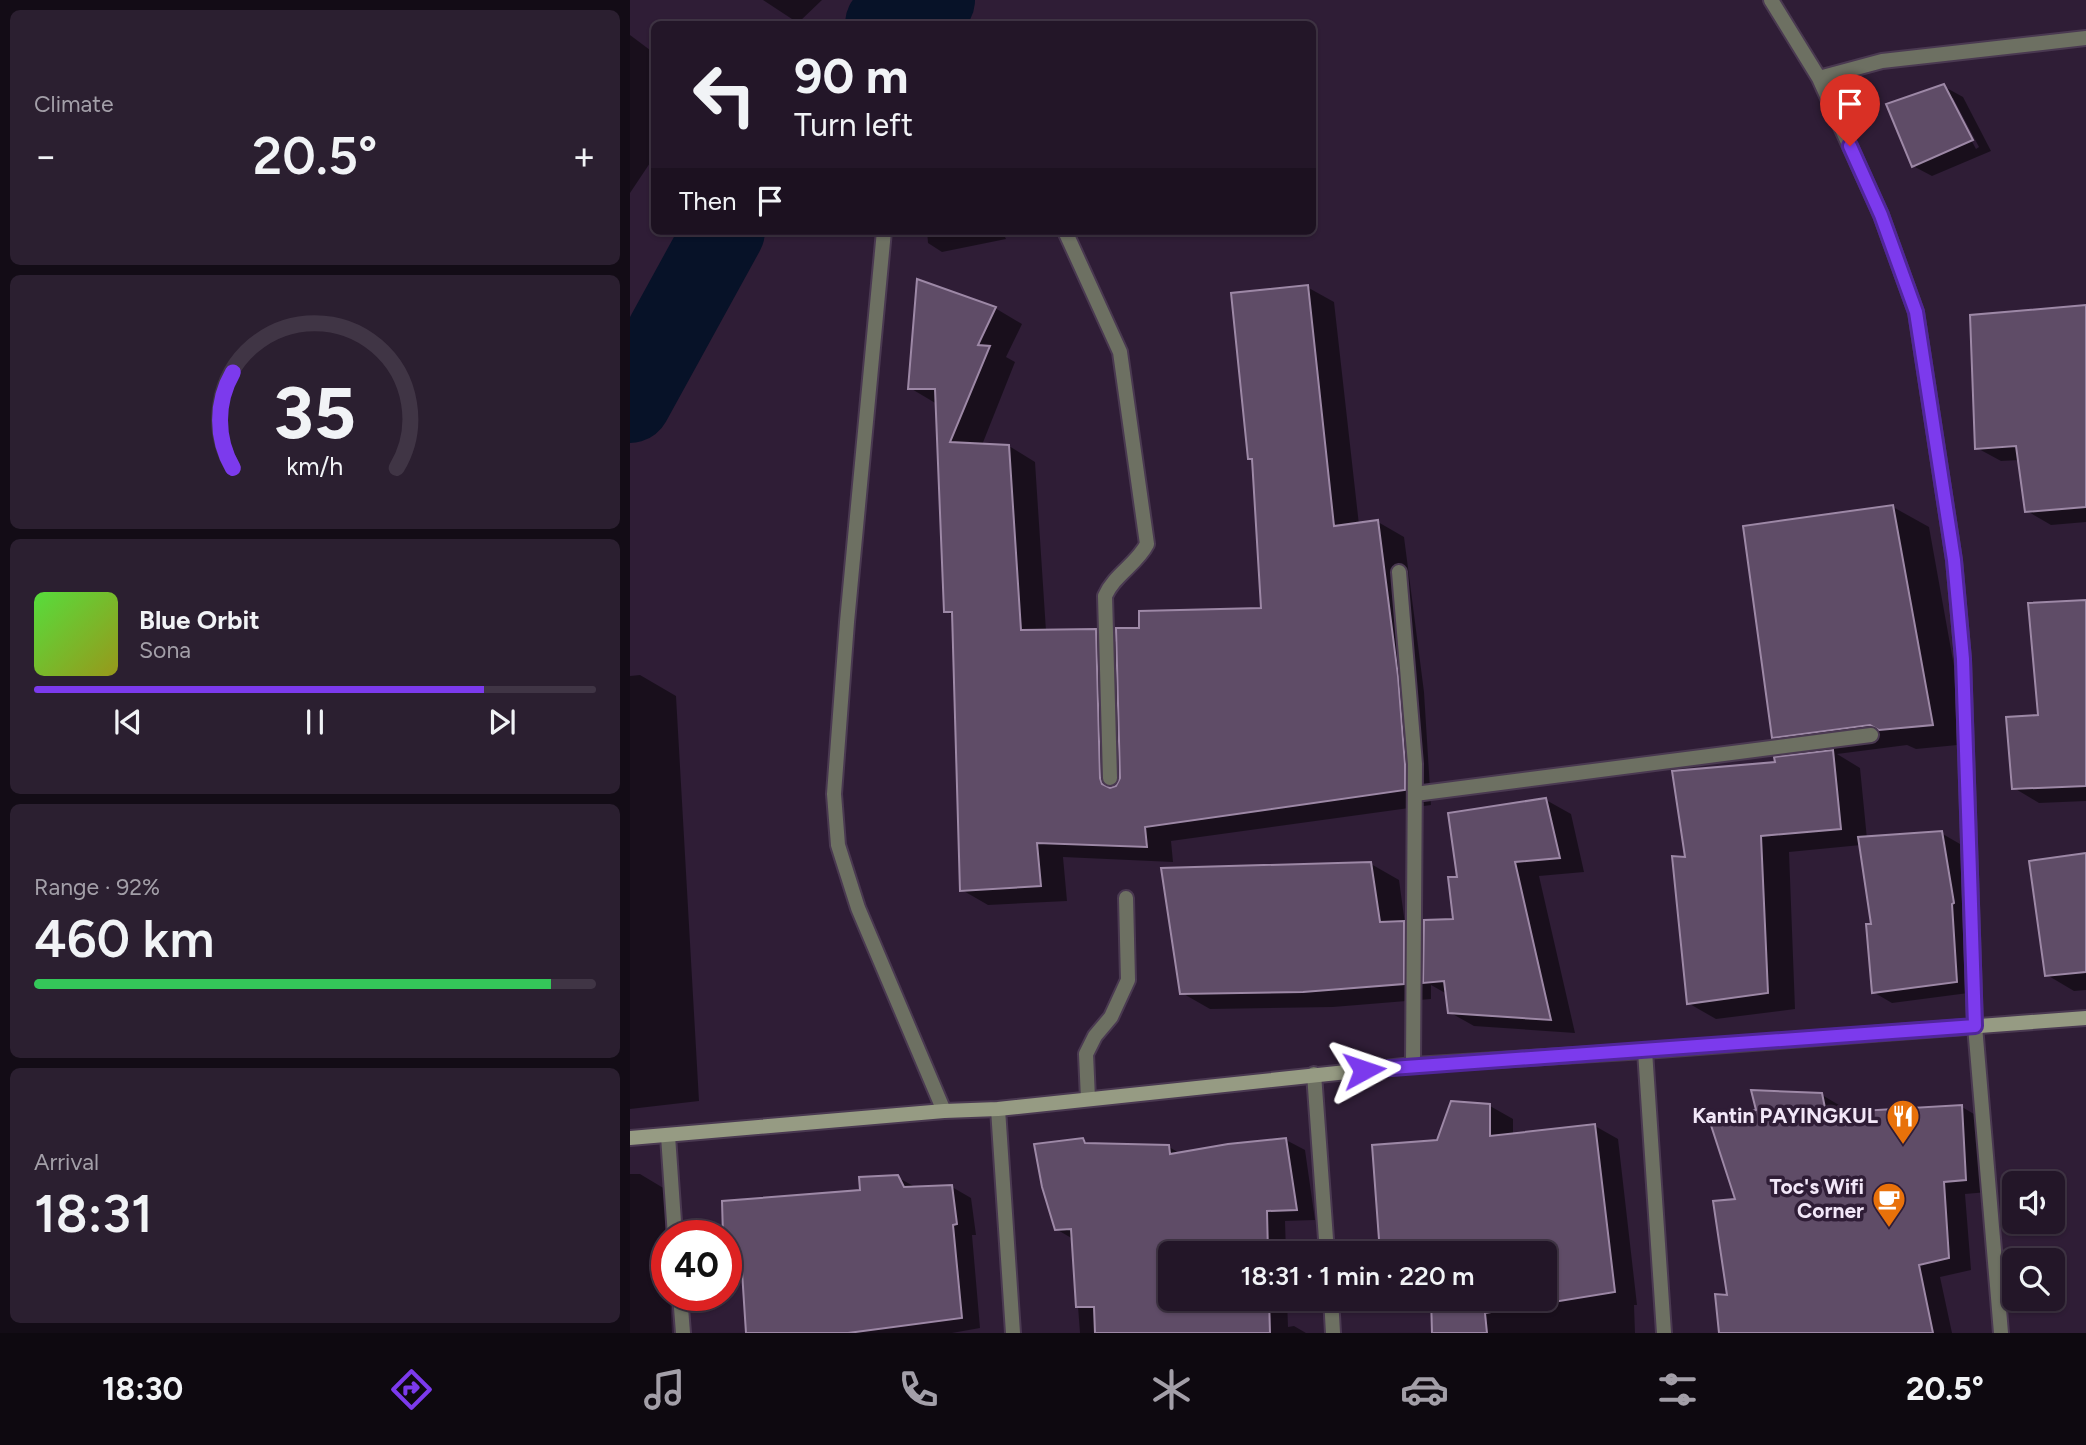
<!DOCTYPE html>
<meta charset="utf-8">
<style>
body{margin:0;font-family:Figtree,sans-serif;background:#2b1f30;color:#f1f3f6;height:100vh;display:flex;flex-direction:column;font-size:26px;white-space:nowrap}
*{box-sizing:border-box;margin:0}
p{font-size:23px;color:#a39fa8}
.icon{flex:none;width:38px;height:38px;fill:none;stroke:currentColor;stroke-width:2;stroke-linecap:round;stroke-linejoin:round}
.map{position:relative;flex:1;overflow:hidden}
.sheet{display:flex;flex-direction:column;gap:10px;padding:10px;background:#130c16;width:630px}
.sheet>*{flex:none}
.guide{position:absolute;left:21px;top:21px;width:665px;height:214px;border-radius:10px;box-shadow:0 2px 5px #0004,0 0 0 2px #403545;background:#231628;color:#f1f3f6;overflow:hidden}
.controls{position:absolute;left:1372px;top:1171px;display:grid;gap:14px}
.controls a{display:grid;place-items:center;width:63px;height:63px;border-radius:10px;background:#231628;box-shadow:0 2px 5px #0004,0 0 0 2px #403545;font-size:35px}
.speed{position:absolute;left:21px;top:1220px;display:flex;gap:14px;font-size:35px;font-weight:700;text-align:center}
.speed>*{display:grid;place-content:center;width:91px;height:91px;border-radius:50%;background:#231628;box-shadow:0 2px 5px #0004,0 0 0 2px #403545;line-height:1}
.speed .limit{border:10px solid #d22;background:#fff;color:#111}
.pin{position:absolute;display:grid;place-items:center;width:60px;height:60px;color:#fff;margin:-72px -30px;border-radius:50% 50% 50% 0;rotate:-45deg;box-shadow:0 0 7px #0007}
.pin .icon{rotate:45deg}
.me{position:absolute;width:77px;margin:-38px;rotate:85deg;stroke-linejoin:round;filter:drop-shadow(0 0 5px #0008)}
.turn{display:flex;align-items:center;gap:24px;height:147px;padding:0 28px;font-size:32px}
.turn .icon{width:91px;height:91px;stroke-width:2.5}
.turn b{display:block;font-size:49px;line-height:60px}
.then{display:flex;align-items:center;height:66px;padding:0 28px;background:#0003;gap:14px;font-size:26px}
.big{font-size:52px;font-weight:600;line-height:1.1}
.sheet .widget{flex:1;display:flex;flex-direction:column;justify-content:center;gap:10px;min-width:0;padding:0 24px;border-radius:10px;background:#2b1f30}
.sheet .dial{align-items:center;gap:0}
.dial svg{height:182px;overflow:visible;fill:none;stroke:#403545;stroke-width:7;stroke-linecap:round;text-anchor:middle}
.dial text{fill:#f1f3f6;stroke:none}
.song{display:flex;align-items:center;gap:21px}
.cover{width:84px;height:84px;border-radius:10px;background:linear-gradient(135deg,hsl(110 70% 55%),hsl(60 70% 35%))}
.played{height:7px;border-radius:4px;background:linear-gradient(90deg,#7c3aed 80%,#403545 80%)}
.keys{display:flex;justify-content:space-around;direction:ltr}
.heat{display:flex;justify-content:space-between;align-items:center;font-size:38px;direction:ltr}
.charge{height:10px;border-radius:5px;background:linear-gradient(90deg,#34c759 92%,#403545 0)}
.trip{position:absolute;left:528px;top:1241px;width:399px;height:70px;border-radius:10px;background:#231628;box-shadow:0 2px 5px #0004,0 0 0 2px #403545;font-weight:600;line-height:70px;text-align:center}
.tabs{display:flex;height:112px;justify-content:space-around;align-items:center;background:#0e0910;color:#a39fa8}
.tabs .icon{width:49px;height:49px}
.tabs .active{color:#7c3aed}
.tabs b{font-size:32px;color:#f1f3f6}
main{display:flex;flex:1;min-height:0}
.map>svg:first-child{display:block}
.shadow{fill:#0007;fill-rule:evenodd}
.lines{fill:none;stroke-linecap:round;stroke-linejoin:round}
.river{stroke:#071228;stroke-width:82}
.building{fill:#5f4c67;stroke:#9d88a6;stroke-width:2}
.street-casing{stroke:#4a3951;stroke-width:18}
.secondary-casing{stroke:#4a3951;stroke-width:18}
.street{stroke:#6d7062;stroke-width:14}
.secondary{stroke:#969b83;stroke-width:14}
.route-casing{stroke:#51269a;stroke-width:18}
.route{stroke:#7c3aed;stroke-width:12}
.labels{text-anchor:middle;stroke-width:7;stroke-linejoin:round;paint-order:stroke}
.poi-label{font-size:21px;font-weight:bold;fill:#f2e7f8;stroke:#2f1d36;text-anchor:end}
</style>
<main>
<section class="sheet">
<div class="widget"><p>Climate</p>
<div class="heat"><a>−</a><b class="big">20.5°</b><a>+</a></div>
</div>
<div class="widget dial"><svg viewBox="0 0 100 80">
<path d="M14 69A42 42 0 1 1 86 69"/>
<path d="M14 69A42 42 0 0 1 14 27" stroke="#7c3aed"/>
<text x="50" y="56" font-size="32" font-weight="700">35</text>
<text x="50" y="72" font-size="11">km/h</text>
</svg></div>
<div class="widget">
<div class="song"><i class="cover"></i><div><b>Blue Orbit</b><p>Sona</p></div></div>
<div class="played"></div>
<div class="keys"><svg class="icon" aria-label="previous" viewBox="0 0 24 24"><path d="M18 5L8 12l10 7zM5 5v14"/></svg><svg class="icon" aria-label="pause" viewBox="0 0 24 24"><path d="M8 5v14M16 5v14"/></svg><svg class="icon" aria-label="next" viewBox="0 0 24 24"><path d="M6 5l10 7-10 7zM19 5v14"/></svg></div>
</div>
<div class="widget"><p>Range · 92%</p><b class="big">460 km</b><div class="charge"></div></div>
<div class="widget"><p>Arrival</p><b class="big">18:31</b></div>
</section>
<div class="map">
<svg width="1456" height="1333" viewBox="0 0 1456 1333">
<rect width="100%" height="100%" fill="#2f1d36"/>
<path class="shadow" d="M133,0H192L168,23Z
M0,35L24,53V157L0,193Z
M1313,86L1333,97L1361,151L1302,176L1283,166ZM1319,98H1323L1349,147L1346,149Z
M297,231H372L376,239L312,252L298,243Z
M289,282L365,308L392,324L376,357L385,362L352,445L379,446L405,462L416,631L466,630L488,643L511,630L632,610L624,460L619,458L677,287L704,302L729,525L748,522L774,537L794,692L801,805L541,841L543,862L433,857L437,901L358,905L332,890L324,616L315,611L307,404L280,388Z
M1456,306V522L1421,525L1397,511L1390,460L1371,461L1347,448Z
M1263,507L1299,527L1338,744L1286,749L1277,745L1207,754L1230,768L1237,839L1311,833L1330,844L1343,913L1346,992L1262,1003L1243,992V925L1231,845L1159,852L1165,1009L1086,1019L1058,1003L1057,859L1147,763L1174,755L1143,737Z
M1456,602V801L1409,803L1384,788Z
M10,675L46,696L69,1101L0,1109V676Z
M916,800L941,814L954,872L909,876L945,1033L844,1026L819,1012L817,994L801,985V999L703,1007L580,1009L552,993L741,864L769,880L775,924L795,935L825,921L829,879Z
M1456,854V990L1444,991L1417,975Z
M1192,1095L1214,1108L1215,1113L1332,1107L1354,1120L1358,1192L1335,1194L1341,1270L1310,1277L1322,1333H1091L1099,1296L1108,1200L1128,1111Z
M860,1106L883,1119V1135L965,1126L988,1139L1007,1305H1004L1005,1333H804L803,1298H915V1253H751L808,1142Z
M453,1140L460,1145L539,1147L551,1154L656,1140L675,1150L685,1220L655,1221L656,1253H541V1298H657L658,1327L664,1326L676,1333H450L443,1239L426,1229Z
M0,1174H10L35,1189L37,1295H40L42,1333H0Z
M267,1177L287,1188L322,1187L341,1198L346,1235H342L350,1328L322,1333H117L113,1267L96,1257V1236L231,1192Z"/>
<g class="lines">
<path class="river" d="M256,24L272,10L304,0
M0,402L94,231"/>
</g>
<path class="building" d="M1314,84L1343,140L1282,167L1256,104Z
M287,279L366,307L348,345L360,346L320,442L379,445L391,630L466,629L470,778L472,784L480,788L486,786L490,778L486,628H509V611L631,608L622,459H618L601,293L678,285L704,526L748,520L768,676L775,764V790L515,827L517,847L407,843L411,886L330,891L322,612H314L305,389H278Z
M1456,305V507L1395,512L1386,446L1345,449L1340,315Z
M1263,505L1303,725L1249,730L1240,725L1142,738L1113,526Z
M1456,600V786L1382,789L1376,717L1408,715L1398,603Z
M1203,750L1211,829L1131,836L1138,993L1057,1004L1042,856L1055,857L1042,771L1145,762L1144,757Z
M916,798L930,858L885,862L921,1020L818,1013L814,981L793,983L794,920L823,919L818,877H827L818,813Z
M1312,831L1324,903L1322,904L1327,982L1242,993L1236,924H1241L1228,837Z
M1456,853V972L1415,976L1399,861Z
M741,862L750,922L774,921V984L673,992L550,994L531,868Z
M1121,1090L1192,1093L1196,1113L1332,1105L1336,1180L1314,1182L1319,1258L1289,1265L1303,1333H1089L1085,1294L1097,1295L1083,1201L1105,1199L1078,1116L1126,1110Z
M821,1101L860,1104V1136L965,1124L985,1292L855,1313L857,1333H802L801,1298H915V1253H750L742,1145L807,1140Z
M453,1138L455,1143L539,1145L540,1154L598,1144L656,1138L667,1210L637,1211L638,1253H541V1298H639L640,1333H465L464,1307H446L441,1229L425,1230L412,1187L404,1144Z
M268,1175L274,1187L322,1185L327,1224L323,1225L332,1318L218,1333H116L111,1256L96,1257V1236H93L92,1201L230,1190L229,1177Z"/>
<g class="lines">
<defs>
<path id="street" d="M1141,0L1189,78L1252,61L1456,38
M1189,78L1251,215L1286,312L1324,560L1333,659L1345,1026L1371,1333
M254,231L217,622L204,794L208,845L228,908L314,1111
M435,231L490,352L517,544C507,564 484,575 475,596L480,778
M769,572L785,764L783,1065
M785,794L1241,735
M1015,1051L1034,1333
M684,1074L697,1253
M458,1099L456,1054L465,1036L481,1017L498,980L496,898
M368,1109L383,1333
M38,1136L45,1236
M50,1295L53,1333
M701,1298L703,1333"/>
<path id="secondary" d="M0,1138L314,1111L368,1109L783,1065L1015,1051L1456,1018"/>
</defs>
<use href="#street" class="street-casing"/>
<use href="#secondary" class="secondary-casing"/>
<use href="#street" class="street"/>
<use href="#secondary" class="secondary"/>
</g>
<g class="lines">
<defs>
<path id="route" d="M734,1070L1345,1026L1333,659L1324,560L1286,312L1251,215L1220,146"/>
</defs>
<use href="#route" class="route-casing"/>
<use href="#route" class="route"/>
</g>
<defs>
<symbol id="restaurant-pin" viewBox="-11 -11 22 30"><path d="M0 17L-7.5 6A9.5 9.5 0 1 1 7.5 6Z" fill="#e8710a" stroke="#2f1d36"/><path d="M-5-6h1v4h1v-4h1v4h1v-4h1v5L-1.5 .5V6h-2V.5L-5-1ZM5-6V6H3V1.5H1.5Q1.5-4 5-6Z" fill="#fff"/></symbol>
<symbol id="cafe-pin" viewBox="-11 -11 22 30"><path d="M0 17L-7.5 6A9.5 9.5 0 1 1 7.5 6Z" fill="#e8710a" stroke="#2f1d36"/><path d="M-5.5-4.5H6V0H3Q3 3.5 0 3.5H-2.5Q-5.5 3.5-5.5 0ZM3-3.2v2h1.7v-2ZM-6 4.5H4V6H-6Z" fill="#fff"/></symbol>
</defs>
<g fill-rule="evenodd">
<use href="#restaurant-pin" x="1254" y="1097" width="38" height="52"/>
<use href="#cafe-pin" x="1240" y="1180" width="38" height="52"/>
</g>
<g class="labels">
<g class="poi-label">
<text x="1248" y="1123">Kantin PAYINGKUL</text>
<text x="1234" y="1194">Toc's Wifi<tspan x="1234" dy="24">Corner</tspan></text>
</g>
</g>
</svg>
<div class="controls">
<a><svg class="icon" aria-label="sound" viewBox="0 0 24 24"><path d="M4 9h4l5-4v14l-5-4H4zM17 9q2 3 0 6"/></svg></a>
<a><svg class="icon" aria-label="search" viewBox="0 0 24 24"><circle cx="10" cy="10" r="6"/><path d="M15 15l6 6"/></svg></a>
</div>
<div class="speed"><div class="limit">40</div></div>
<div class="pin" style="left:1220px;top:146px;background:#d93025"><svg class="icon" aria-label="arrive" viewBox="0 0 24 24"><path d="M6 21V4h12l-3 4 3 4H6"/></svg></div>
<svg class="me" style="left:734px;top:1070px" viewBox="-20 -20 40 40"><path d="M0-17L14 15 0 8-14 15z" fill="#7c3aed" stroke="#fff" stroke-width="4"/></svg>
<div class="trip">18:31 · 1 min · 220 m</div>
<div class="guide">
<div class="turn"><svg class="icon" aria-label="left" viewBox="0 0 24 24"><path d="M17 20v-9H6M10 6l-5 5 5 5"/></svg><div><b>90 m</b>Turn left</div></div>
<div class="then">Then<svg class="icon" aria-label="arrive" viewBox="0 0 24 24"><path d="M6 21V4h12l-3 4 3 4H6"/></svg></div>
</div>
</div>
</main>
<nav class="tabs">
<b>18:30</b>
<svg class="icon active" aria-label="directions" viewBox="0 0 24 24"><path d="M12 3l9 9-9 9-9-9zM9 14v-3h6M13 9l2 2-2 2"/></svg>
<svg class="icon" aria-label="music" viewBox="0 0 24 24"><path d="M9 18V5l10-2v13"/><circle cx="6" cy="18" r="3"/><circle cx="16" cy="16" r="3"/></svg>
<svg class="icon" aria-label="phone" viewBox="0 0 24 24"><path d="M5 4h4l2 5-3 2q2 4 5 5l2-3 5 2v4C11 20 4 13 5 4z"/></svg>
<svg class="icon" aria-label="climate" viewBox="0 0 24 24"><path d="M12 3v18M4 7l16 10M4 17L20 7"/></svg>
<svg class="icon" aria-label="car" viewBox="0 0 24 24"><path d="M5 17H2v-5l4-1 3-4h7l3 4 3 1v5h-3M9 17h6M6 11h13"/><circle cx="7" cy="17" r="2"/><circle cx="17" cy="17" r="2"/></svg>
<svg class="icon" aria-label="filters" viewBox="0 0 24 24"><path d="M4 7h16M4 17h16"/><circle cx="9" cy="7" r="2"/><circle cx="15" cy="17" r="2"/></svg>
<b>20.5°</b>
</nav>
